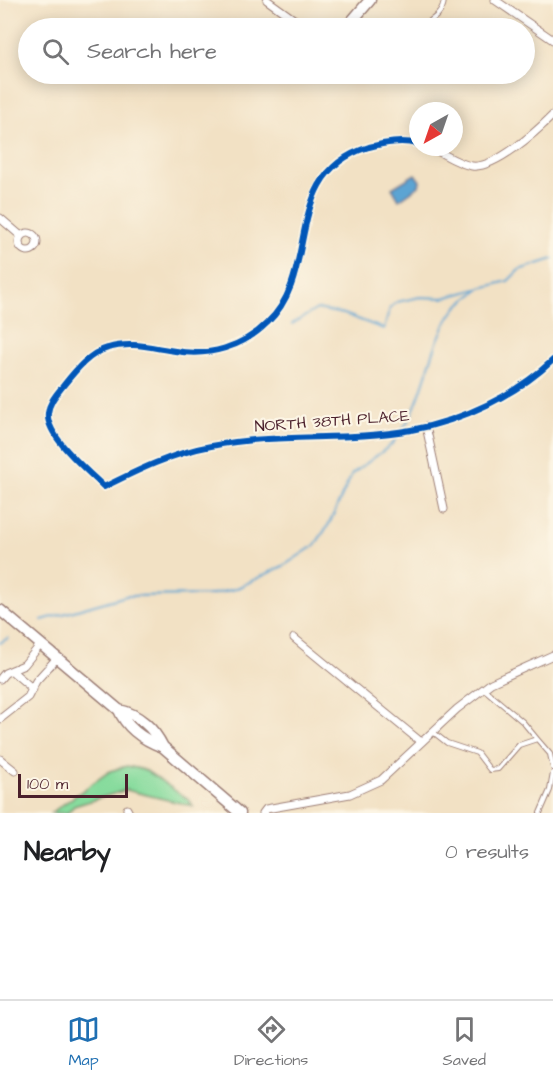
<!DOCTYPE html>
<style>
body{margin:0;font-family:"Architects Daughter",sans-serif;background:#f2f2f2;color:#202124}
.compass{position:absolute;left:409px;top:102px;width:54px;height:54px;border-radius:50%;background:#fff;box-shadow:0 3px 15px #0003;rotate:220deg}
.scale{position:absolute;left:18px;bottom:15px;width:110px;box-sizing:border-box;padding-left:6px;border:3px solid #4a1f2b;border-top:0;font-size:16px;line-height:21px;white-space:nowrap;color:#4a1f2b;-webkit-text-stroke:4px #fcf5e5;paint-order:stroke}
.list{margin:0;padding:0;list-style:none}
h2{display:flex;justify-content:space-between;align-items:center;height:78px;margin:0;padding:0 24px;font-size:26px}
h2 small{font-size:20px;font-weight:400;color:#757577}
.icon{flex:none;width:33px;height:33px;fill:none;stroke:currentColor;stroke-width:2;stroke-linecap:round;stroke-linejoin:round}
.map{position:relative;flex:none;width:553px;height:813px;overflow:hidden}
.search{position:absolute;background:#fff;box-shadow:0 3px 15px #0003;left:18px;right:18px;top:18px;height:66px;display:flex;align-items:center;gap:15px;box-sizing:border-box;padding:0 21px;border-radius:33px;color:#757577;font-size:22px}
.sheet{height:186px;background:#fff}
nav{display:flex;justify-content:space-around;align-items:center;box-sizing:border-box;height:84px;border-top:2px solid #e0e0e0;background:#fff;font-size:16px;color:#757577}
nav a{display:grid;justify-items:center;gap:3px}
nav .on{color:#1f6fb2}
.map>svg:first-child{display:block}
.green{fill:#87db9d;stroke:#687d64;stroke-width:1.5}
.water{fill:#5ca4d3;stroke:#53627f;stroke-width:1.5}
.lines{fill:none;stroke-linecap:round;stroke-linejoin:round}
.stream{stroke:#5ca4d3;stroke-width:2}
.lane-casing{stroke:#9e8078;stroke-width:6}
.street-casing{stroke:#9e8078;stroke-width:9}
.secondary-casing{stroke:#9e8078;stroke-width:13}
.lane{stroke:#fff;stroke-width:4}
.street{stroke:#fff;stroke-width:7}
.secondary{stroke:#fff;stroke-width:10}
.cycleway-casing{stroke:#fcf5e5;stroke-width:10}
.cycleway{stroke:#0057b8;stroke-width:6}
.labels{text-anchor:middle;dominant-baseline:central;stroke-width:4.5;stroke-linejoin:round;paint-order:stroke}
.street-label{font-size:16px;fill:#4a1f2b;stroke:#fcf5e5}
</style>
<div class="map">
<svg width="553" height="813" viewBox="0 0 553 813">
<rect width="100%" height="100%" fill="#fcf5e5"/>
<filter id="ink" filterUnits="userSpaceOnUse"><feTurbulence type="fractalNoise" baseFrequency=".0167" numOctaves="2"/><feDisplacementMap in="SourceGraphic" scale="12" xChannelSelector="R" yChannelSelector="G"/><feConvolveMatrix kernelMatrix="1 2 1 2 8 2 1 2 1" color-interpolation-filters="sRGB"/></filter>
<filter id="wash" filterUnits="userSpaceOnUse"><feTurbulence type="fractalNoise" baseFrequency=".008" numOctaves="4" result="noise"/><feDisplacementMap in="SourceGraphic" scale="24" xChannelSelector="R" yChannelSelector="G"/><feGaussianBlur stdDeviation="1.35" result="paint"/><feColorMatrix in="noise" values="0 0 0 0 0 0 0 0 0 0 0 0 0 0 0 0 0 1.4 0 .05"/><feComposite in="paint" operator="in"/></filter>
<g filter="url(#wash)">
<rect width="100%" height="100%" fill="#f2e1c4"/>
<path class="green" d="M 127,766 L 145,770 L 189,800 L 193,806 L 126,790 L 74,806 L 67,813 L 51,813 L 110,771 Z"/>
<path class="water" d="M 415,174 L 420,181 L 419,186 L 399,200 L 392,188 Z"/>
<g class="lines">
<path class="stream" d="M 292,324 L 317,309 L 344,314 L 384,329 L 390,308 L 397,302 L 420,297 L 443,298 L 508,281 L 519,270 L 553,259
M 403,429 C 428,392 428,343 456,308 C 463,300 474,294 482,287
M 42,620 L 126,596 L 209,595 L 235,589 L 285,565 L 315,545 L 329,524 L 352,474 L 391,445 L 400,433
M 0,643 L 8,638"/>
</g>
</g>
<g filter="url(#ink)">
<g class="lines">
<defs>
<path id="lane" d="M 420,28 C 431,20 443,15 444,0
M 484,689 L 523,722 L 537,739
M 433,732 L 447,743 L 477,753 L 490,770 L 498,769 L 519,745 L 537,739 L 550,754 L 553,768
M 540,813 L 550,790 L 553,773"/>
<path id="street" d="M 267,0 L 306,28
M 495,0 L 553,40
M 418,144 C 401,140 385,143 369,147 C 280,174 322,272 267,323 C 243,347 209,357 175,351 C 152,348 131,341 108,348 C 89,353 75,371 63,386 C 57,394 49,402 48,413 C 45,436 89,472 104,487 C 138,470 173,453 211,446 C 277,432 345,442 411,430 C 462,421 516,395 553,360
M 429,147 C 442,152 457,164 472,166 C 495,169 537,131 553,115
M 0,218 L 21,236
M19 242a9 9 0 1 1 18 0a9 9 0 1 1-18 0Z
M 426,426 L 444,509
M 294,638 L 421,742
M 13,672 L 33,689
M 0,679 L 5,673 L 24,665 L 41,644
M 0,719 L 28,697 L 36,681 L 57,658
M 0,759 L 15,771
M 127,809 L 129,813
M 263,813 L 266,809 L 350,794 L 381,780 L 457,709 L 491,683 L 553,655"/>
<path id="secondary" d="M 346,28 L 370,0
M 0,610 L 119,710 C 127,729 144,740 163,747 L 240,813
M 119,710 C 139,714 154,729 163,747"/>
</defs>
<use href="#lane" class="lane-casing"/>
<use href="#street" class="street-casing"/>
<use href="#secondary" class="secondary-casing"/>
<use href="#lane" class="lane"/>
<use href="#street" class="street"/>
<use href="#secondary" class="secondary"/>
<defs>
<path id="cycleway" d="M 418,144 C 401,140 385,143 369,147 C 280,174 322,272 267,323 C 243,347 209,357 175,351 C 152,348 131,341 108,348 C 89,353 75,371 63,386 C 57,394 49,402 48,413 C 45,436 89,472 104,487 C 138,470 173,453 211,446 C 277,432 345,442 411,430 C 462,421 516,395 553,360"/>
</defs>
<use href="#cycleway" class="cycleway-casing"/>
<use href="#cycleway" class="cycleway"/>
</g>
</g>
<g class="labels">
<g class="street-label">
<text transform="translate(332 421) rotate(-4)">NORTH 38TH PLACE</text>
</g>
</g>
</svg>
<svg class="compass" viewBox="-18 -18 36 36"><path d="M0-13l5 13h-10z" fill="#e53935"/><path d="M0 13l5-13h-10z" fill="#757577"/></svg>
<div class="scale">100 m</div>
<div class="search"><svg class="icon" aria-label="search" viewBox="0 0 24 24"><circle cx="10" cy="10" r="6"/><path d="M15 15l6 6"/></svg>Search here</div>
</div>
<section class="sheet">
<h2>Nearby<small>0 results</small></h2>
<ul class="list">
</ul>
</section>
<nav>
<a class="on"><svg class="icon" aria-label="map" viewBox="0 0 24 24"><path d="M3 6l6-2 6 2 6-2v14l-6 2-6-2-6 2zM9 4v14M15 6v14"/></svg>Map</a>
<a><svg class="icon" aria-label="directions" viewBox="0 0 24 24"><path d="M12 3l9 9-9 9-9-9zM9 14v-3h6M13 9l2 2-2 2"/></svg>Directions</a>
<a><svg class="icon" aria-label="saved" viewBox="0 0 24 24"><path d="M7 4h10v16l-5-4-5 4z"/></svg>Saved</a>
</nav>
